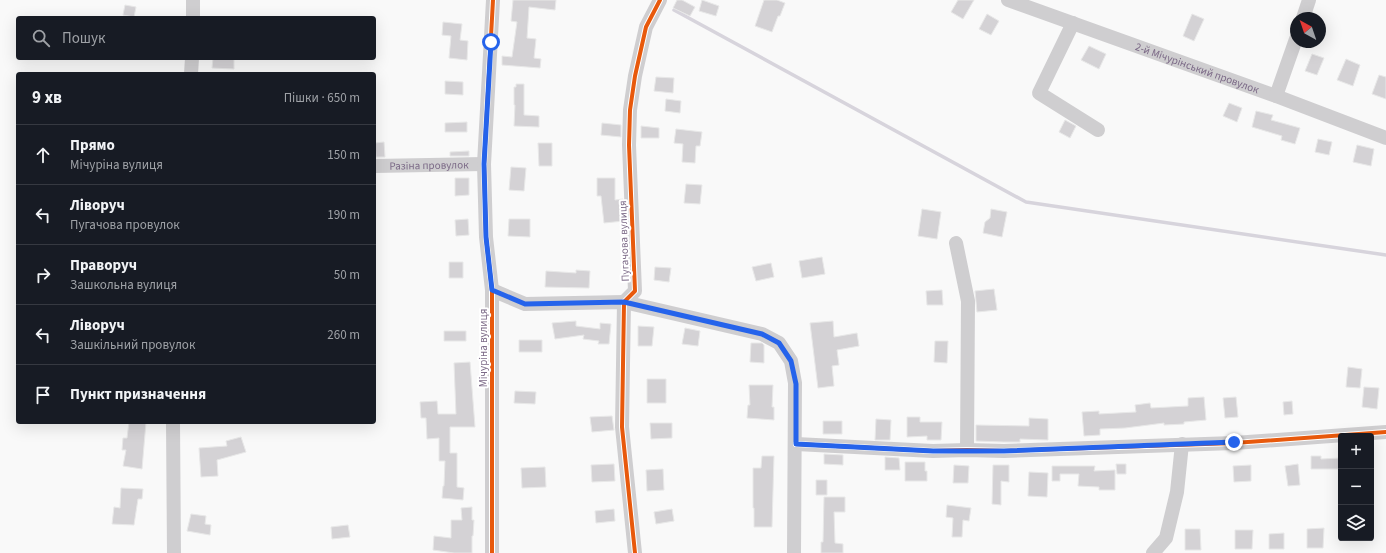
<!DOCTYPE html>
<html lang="uk">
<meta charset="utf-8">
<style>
body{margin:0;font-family:"Source Sans 3",sans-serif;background:#20242c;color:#f1f3f6}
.controls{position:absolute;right:12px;bottom:12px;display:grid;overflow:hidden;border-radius:4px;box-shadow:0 4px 16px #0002}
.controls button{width:36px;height:36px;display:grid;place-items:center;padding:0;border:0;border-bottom:1px solid #363941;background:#171b24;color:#f1f3f6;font:20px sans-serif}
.compass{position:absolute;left:1290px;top:12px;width:36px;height:36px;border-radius:50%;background:#171b24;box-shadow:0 4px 16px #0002;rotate:320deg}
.stop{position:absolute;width:12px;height:12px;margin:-9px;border:3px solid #2563eb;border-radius:50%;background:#fff}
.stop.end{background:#2563eb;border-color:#fff;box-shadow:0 1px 4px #0008}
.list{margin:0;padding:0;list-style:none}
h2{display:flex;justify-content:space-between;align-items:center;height:52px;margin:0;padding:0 16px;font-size:17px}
h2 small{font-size:13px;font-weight:400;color:#9ea1a6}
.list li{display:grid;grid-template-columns:26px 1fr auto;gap:12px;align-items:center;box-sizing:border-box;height:60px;padding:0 16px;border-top:1px solid #363941}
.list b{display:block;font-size:15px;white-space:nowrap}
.list p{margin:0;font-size:13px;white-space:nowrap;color:#9ea1a6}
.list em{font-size:13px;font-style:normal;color:#9ea1a6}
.icon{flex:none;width:22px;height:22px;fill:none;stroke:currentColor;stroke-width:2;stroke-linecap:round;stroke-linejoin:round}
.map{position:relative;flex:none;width:1386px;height:553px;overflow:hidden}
.search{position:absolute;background:#171b24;box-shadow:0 4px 16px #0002;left:16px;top:16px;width:360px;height:44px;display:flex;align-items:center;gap:10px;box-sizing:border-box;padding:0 14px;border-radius:4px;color:#9ea1a6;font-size:15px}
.panel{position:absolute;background:#171b24;box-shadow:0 4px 16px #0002;left:16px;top:72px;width:360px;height:352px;border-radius:4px}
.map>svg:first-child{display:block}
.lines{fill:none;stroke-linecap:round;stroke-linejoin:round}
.stream{stroke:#d7d4dc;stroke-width:3.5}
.building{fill:#d4d2d5;stroke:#e8e8e8}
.minor{stroke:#cfced0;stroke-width:14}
.cycleway-casing{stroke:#fff;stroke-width:6}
.cycleway{stroke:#e8590c;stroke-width:4}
.route{stroke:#2563eb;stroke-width:5}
.labels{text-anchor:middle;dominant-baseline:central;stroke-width:4;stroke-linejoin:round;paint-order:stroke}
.street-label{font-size:11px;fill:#7c6a87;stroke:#fff}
</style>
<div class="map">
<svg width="1386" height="553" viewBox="0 0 1386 553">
<rect width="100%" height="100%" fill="#f9f9f9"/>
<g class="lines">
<path class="stream" d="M 674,10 L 1026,202 L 1386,255"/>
</g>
<path class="building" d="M 513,0 L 556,0 L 555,10 L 529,7 L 527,38 L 536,39 L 534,58 L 541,59 L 540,68 L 502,65 L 502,56 L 512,57 L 517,22 L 511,21 Z
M 677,0 L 682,0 L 695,7 L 690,16 L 673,8 Z
M 702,0 L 719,6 L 716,16 L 699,11 Z
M 764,0 L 777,0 L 785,3 L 780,16 L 778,16 L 772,32 L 755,26 Z
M 958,0 L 974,0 L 963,19 L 951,12 Z
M 125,5 L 136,7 L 134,17 L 123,15 Z
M 987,14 L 999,21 L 991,35 L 979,29 Z
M 1192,14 L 1204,19 L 1194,41 L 1183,36 Z
M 443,22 L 462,24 L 460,40 L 468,41 L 467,60 L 449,58 L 451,36 L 442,35 Z
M 1089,46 L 1106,54 L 1099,69 L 1081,60 Z
M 1312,54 L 1324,58 L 1317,75 L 1305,71 Z
M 213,58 L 234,58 L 234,69 L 212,68 Z
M 1346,59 L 1360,65 L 1353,86 L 1337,80 Z
M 1379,75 L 1386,77 L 1386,99 L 1372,94 Z
M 656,77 L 674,78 L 673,93 L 654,91 Z
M 445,81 L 463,82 L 463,95 L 445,94 Z
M 516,84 L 524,84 L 524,115 L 539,116 L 539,127 L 514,126 L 515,105 L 514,105 L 514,87 L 516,87 Z
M 666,99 L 681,101 L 680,113 L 665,111 Z
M 1229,103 L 1242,108 L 1237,122 L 1223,116 Z
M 1256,111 L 1273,115 L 1271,120 L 1300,128 L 1295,144 L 1281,140 L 1282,136 L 1252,127 Z
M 1065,120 L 1076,126 L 1070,138 L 1059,132 Z
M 467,122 L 467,132 L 445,132 L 445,123 Z
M 602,123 L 621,125 L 621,137 L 601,135 Z
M 641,126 L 659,128 L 659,138 L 641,138 Z
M 676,129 L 702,132 L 700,146 L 696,146 L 695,163 L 682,162 L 683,144 L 674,143 Z
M 1318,139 L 1332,142 L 1329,155 L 1315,152 Z
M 384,142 L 385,157 L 376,157 L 375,143 Z
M 538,143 L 552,143 L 552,166 L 539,166 Z
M 1357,145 L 1374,149 L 1371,166 L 1353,162 Z
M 469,151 L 469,156 L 450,156 L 450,152 Z
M 511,167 L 526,168 L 524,191 L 509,190 Z
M 455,178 L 469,178 L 469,195 L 455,196 Z
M 597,178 L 615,178 L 615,200 L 623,199 L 624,221 L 604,223 L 601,196 L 597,196 Z
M 686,184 L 702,185 L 700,204 L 684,203 Z
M 922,209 L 941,212 L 937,239 L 918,236 Z
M 991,209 L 1007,212 L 1002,237 L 983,233 L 985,222 L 990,218 Z
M 468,219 L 469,235 L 456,236 L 455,220 Z
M 509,219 L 530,219 L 530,237 L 508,236 Z
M 822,257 L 825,274 L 802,278 L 799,261 Z
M 449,262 L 463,262 L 463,278 L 449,278 Z
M 771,263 L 774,277 L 756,281 L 752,267 Z
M 655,267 L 671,268 L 669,282 L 654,280 Z
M 576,270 L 590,271 L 589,288 L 545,287 L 546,271 L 576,273 Z
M 994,289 L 997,310 L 977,312 L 975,291 Z
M 942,290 L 943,305 L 927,305 L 926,291 Z
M 576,321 L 576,326 L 600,329 L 600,323 L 611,324 L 609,344 L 598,344 L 599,341 L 583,339 L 584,335 L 555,339 L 552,323 Z
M 833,321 L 834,337 L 857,333 L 859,346 L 837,350 L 839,365 L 832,366 L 834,386 L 818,388 L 810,323 Z
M 638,326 L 654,327 L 652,346 L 638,346 Z
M 685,328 L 700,331 L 698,346 L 682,344 Z
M 444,331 L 466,331 L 466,341 L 444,341 Z
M 519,340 L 542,340 L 542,352 L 519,352 Z
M 935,341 L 948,341 L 947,363 L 934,362 Z
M 751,343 L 762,343 L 764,345 L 764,363 L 750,362 Z
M 470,362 L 475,427 L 450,427 L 450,453 L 457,453 L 457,487 L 464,488 L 463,500 L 442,498 L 443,486 L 444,486 L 445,461 L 439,461 L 439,438 L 427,439 L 426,418 L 421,418 L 420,402 L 437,401 L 438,414 L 456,414 L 454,363 Z
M 1348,367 L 1362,369 L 1360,388 L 1346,387 Z
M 647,379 L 666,379 L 666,403 L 647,403 Z
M 749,385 L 773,385 L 772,407 L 774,407 L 774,420 L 747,418 L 748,405 L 750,405 Z
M 1364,387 L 1379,388 L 1377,409 L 1362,407 Z
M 515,391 L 536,392 L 535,404 L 514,403 Z
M 1204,397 L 1206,420 L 1184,422 L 1184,424 L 1164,425 L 1164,423 L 1125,428 L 1100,429 L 1100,435 L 1084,436 L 1082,412 L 1099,411 L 1099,414 L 1136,412 L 1135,405 L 1150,403 L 1151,408 L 1188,406 L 1188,398 Z
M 1236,397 L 1238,417 L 1225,418 L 1223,398 Z
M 1292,401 L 1293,414 L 1284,415 L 1283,402 Z
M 612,416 L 614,430 L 592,432 L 590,417 Z
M 907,417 L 920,417 L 920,422 L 942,422 L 941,440 L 927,440 L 927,436 L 907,437 Z
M 1029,418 L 1048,419 L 1048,440 L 1020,439 L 1020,442 L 1004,442 L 976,441 L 976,425 L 1029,426 Z
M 876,419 L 891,420 L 890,440 L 875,440 Z
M 823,421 L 842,421 L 842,434 L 823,434 Z
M 129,422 L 146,422 L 142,469 L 123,466 L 126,450 L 122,450 L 123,438 L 127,438 Z
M 650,423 L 672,423 L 672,438 L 651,439 Z
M 241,437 L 246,452 L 217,460 L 218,476 L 201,477 L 199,448 L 227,446 L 226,441 Z
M 824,454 L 843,455 L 843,465 L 824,464 Z
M 762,456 L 774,456 L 772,527 L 754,527 L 754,508 L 753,508 L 753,468 L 761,468 Z
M 1311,456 L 1321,456 L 1321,459 L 1341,458 L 1341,469 L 1311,469 Z
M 885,457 L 899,458 L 900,470 L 885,470 Z
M 905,462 L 925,462 L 925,471 L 927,471 L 927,481 L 905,481 Z
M 614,464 L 615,481 L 592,482 L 591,465 Z
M 1116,464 L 1126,464 L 1126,474 L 1117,474 Z
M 1298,464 L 1300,485 L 1288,486 L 1285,466 Z
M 954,465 L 969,466 L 968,483 L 953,483 Z
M 993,465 L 1009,465 L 1009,482 L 1001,481 L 1001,505 L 992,504 Z
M 1251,465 L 1251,481 L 1234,482 L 1233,466 Z
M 1052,466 L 1095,466 L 1094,471 L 1115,470 L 1115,490 L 1099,490 L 1099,487 L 1078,486 L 1079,474 L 1060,474 L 1060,481 L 1052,481 Z
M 545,467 L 546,487 L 522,488 L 521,468 Z
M 663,469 L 664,490 L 647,491 L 646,470 Z
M 1029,472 L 1048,473 L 1047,497 L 1028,496 Z
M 816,480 L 827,480 L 827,495 L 816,495 Z
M 121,488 L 143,489 L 142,499 L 138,499 L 134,525 L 112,524 L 114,507 L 120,508 Z
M 824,497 L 845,497 L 845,512 L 834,512 L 835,543 L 843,544 L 843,553 L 821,553 L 821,542 L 823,542 Z
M 947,505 L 971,508 L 969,521 L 963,520 L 962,537 L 952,537 L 953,518 L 946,517 Z
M 472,507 L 472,520 L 474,520 L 473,536 L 472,536 L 472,553 L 454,553 L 433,550 L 434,536 L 451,538 L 451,520 L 462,520 L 461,508 Z
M 614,509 L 615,521 L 596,523 L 595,511 Z
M 672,509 L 674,521 L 656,524 L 654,512 Z
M 191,514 L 206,516 L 205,524 L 211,525 L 210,535 L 187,531 Z
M 348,525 L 350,537 L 332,539 L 331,527 Z
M 1324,528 L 1323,548 L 1307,548 L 1307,529 Z
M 1185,529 L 1200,529 L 1201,550 L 1185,550 Z
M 1235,530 L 1253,530 L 1252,549 L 1235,549 Z
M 1284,533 L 1284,549 L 1269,549 L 1269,534 Z"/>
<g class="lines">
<g class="minor">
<path id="s1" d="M 1008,0 L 1276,96 L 1386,138"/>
<path d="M 193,18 L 193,0"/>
<path d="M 1303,18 L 1309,0"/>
<path d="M 1073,23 L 1039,93 L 1098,130"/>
<path d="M 191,74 L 192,58"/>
<path d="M 1276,96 L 1296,39"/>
<path id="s2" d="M 374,166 L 484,164"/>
<path d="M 956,243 L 968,301 L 967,450"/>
<path d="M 492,290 L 525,304 L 624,302 L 762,334 L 779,343 L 791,361 L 795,383 L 794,553"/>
<path d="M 173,422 L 174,553"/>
<path d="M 796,444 L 933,451 L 967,450 L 1004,451 L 1234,443 L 1386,432"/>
<path d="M 492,553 L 492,290 L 486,237 L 484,164 L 493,0"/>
<path d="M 635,553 L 622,427 L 624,302 L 635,291 L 629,145 L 630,110 L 635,76 L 646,27 L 660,0"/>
<path d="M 1153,553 L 1166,538 L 1177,492 L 1182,444"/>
</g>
<defs>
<path id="cycleway" d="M 796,444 L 933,451 L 967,450 L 1004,451 L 1234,443 L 1386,432
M 492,553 L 492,290 L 486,237 L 484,164 L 493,0
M 635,553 L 622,427 L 624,302 L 635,291 L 629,145 L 630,110 L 635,76 L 646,27 L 660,0"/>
</defs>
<use href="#cycleway" class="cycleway-casing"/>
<use href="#cycleway" class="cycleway"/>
</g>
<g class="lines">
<path class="route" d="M 491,42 L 484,164 L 486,237 L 492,290 L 525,304 L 624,302 L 762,334 L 779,343 L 791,361 L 796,384 L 796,444 L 933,451 L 1004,451 L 1234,442"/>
</g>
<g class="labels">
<g class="street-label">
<text stroke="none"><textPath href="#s1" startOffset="201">2-й Мічурінський провулок</textPath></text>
<text stroke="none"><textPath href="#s2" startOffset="55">Разіна провулок</textPath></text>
<text transform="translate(624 241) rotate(-92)">Пугачова вулиця</text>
<text transform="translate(483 348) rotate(-90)">Мічуріна вулиця</text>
</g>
</g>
</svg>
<div class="controls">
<button>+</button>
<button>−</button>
<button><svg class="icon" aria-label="layers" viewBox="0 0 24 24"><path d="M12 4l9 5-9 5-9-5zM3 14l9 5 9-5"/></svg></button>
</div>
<svg class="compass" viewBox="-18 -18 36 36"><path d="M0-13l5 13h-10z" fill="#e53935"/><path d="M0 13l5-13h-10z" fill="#9ea1a6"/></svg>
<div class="stop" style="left:491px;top:42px"></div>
<div class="stop end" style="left:1234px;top:442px"></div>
<div class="search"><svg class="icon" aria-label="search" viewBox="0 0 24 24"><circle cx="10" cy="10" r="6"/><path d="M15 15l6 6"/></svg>Пошук</div>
<section class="panel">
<h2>9 хв<small>Пішки · 650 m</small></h2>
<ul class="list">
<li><svg class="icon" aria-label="ahead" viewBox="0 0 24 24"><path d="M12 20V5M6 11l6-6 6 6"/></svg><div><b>Прямо</b><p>Мічуріна вулиця</p></div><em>150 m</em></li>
<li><svg class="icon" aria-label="left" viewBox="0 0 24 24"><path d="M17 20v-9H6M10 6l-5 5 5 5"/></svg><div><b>Ліворуч</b><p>Пугачова провулок</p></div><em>190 m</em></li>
<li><svg class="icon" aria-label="right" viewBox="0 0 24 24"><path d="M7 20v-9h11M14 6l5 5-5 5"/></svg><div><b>Праворуч</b><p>Зашкольна вулиця</p></div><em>50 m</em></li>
<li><svg class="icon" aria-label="left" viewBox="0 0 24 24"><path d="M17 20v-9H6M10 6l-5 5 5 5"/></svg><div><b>Ліворуч</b><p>Зашкільний провулок</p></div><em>260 m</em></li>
<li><svg class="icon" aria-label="arrive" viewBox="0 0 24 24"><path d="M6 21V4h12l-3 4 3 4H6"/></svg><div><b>Пункт призначення</b></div></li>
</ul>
</section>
</div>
